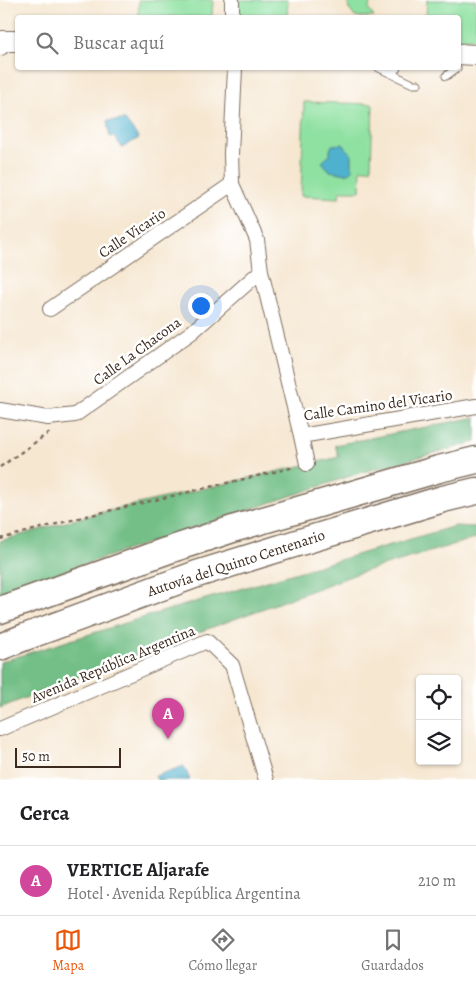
<!DOCTYPE html>
<html lang="es">
<meta charset="utf-8">
<style>
body{margin:0;font-family:Alegreya,serif;background:#f2f2f2;color:#202124}
.controls{position:absolute;right:15px;bottom:15px;display:grid;overflow:hidden;border-radius:5px;box-shadow:0 1px 4px #0004}
.controls button{width:45px;height:45px;display:grid;place-items:center;padding:0;border:0;border-bottom:1px solid #e0e0e0;background:#fff;color:#202124;font:25px sans-serif}
.scale{position:absolute;left:15px;bottom:12px;width:106px;box-sizing:border-box;padding-left:5px;border:2px solid #3b2a1e;border-top:0;font-size:14px;line-height:18px;white-space:nowrap;color:#3b2a1e;-webkit-text-stroke:4px #fff;paint-order:stroke}
.you{position:absolute;left:200px;top:305px;width:18px;height:18px;margin:-12px;border:4px solid #fff;border-radius:50%;background:#1a73e8;box-shadow:0 0 0 8px #1a73e833}
.badge{display:grid;place-items:center;width:32px;height:32px;border-radius:50%;background:#ea580c;color:#fff;font-size:16px;font-weight:700}
.pin{position:absolute;translate:-50% -41px;filter:drop-shadow(0 1px 2px #0008)}
.pin::after{content:'';position:absolute;top:26px;width:18px;height:15px;background:inherit;clip-path:polygon(0 0,100% 0,50% 100%)}
.list{margin:0;padding:0;list-style:none}
h2{display:flex;justify-content:space-between;align-items:center;height:65px;margin:0;padding:0 20px;font-size:21px}
h2 small{font-size:16px;font-weight:400;color:#757577}
.list li{display:grid;grid-template-columns:32px 1fr auto;gap:15px;align-items:center;box-sizing:border-box;height:70px;padding:0 20px;border-top:1px solid #e0e0e0}
.list b{display:block;font-size:19px;white-space:nowrap}
.list p{margin:0;font-size:16px;white-space:nowrap;color:#757577}
.list em{font-size:16px;font-style:normal;color:#757577}
.icon{flex:none;width:28px;height:28px;fill:none;stroke:currentColor;stroke-width:2;stroke-linecap:round;stroke-linejoin:round}
.map{position:relative;flex:none;width:476px;height:780px;overflow:hidden}
.search{position:absolute;background:#fff;box-shadow:0 1px 4px #0004;left:15px;right:15px;top:15px;height:55px;display:flex;align-items:center;gap:12px;box-sizing:border-box;padding:0 18px;border-radius:5px;color:#757577;font-size:19px}
.sheet{height:135px;background:#fff}
nav{display:flex;justify-content:space-around;align-items:center;box-sizing:border-box;height:70px;border-top:1px solid #e0e0e0;background:#fff;font-size:14px;color:#757577}
nav a{display:grid;justify-items:center;gap:2px}
nav .on{color:#ea580c}
.map>svg:first-child{display:block}
.green{fill:#8fe1a1;stroke:#658660}
.forest{fill:#73bf87;stroke:#577452}
.water{fill:#4fb1ce;stroke:#456e76}
.lines{fill:none;stroke-linecap:round;stroke-linejoin:round}
.lane-casing{stroke:#7c6c5d;stroke-width:9}
.street-casing{stroke:#7c6c5d;stroke-width:16}
.secondary-casing{stroke:#7c6c5d;stroke-width:22}
.highway-casing{stroke:#7c6c5d;stroke-width:29}
.path{stroke:#7c6c5d;stroke-width:2.5;stroke-dasharray:4 4;stroke-linecap:butt}
.lane{stroke:#fff;stroke-width:7}
.street{stroke:#fff;stroke-width:14}
.secondary{stroke:#fff;stroke-width:20}
.highway{stroke:#fff;stroke-width:26}
.labels{text-anchor:middle;dominant-baseline:central;stroke-width:5;stroke-linejoin:round;paint-order:stroke}
.street-label{font-size:15px;fill:#3b2a1e;stroke:#fff}
</style>
<div class="map">
<svg width="476" height="780" viewBox="0 0 476 780">
<rect width="100%" height="100%" fill="#fff"/>
<filter id="ink" filterUnits="userSpaceOnUse"><feTurbulence type="fractalNoise" baseFrequency=".02" numOctaves="2"/><feDisplacementMap in="SourceGraphic" scale="10" xChannelSelector="R" yChannelSelector="G"/><feConvolveMatrix kernelMatrix="1 2 1 2 8 2 1 2 1" color-interpolation-filters="sRGB"/></filter>
<filter id="wash" filterUnits="userSpaceOnUse"><feTurbulence type="fractalNoise" baseFrequency=".0096" numOctaves="4" result="noise"/><feDisplacementMap in="SourceGraphic" scale="20" xChannelSelector="R" yChannelSelector="G"/><feGaussianBlur stdDeviation="1.12" result="paint"/><feColorMatrix in="noise" values="0 0 0 0 0 0 0 0 0 0 0 0 0 0 0 0 0 1.4 0 .05"/><feComposite in="paint" operator="in"/></filter>
<g filter="url(#wash)">
<rect width="100%" height="100%" fill="#f6e7d1"/>
<path class="green" d="M 139,0 L 213,0 L 212,17 L 138,17 Z
M 233,0 L 288,0 L 287,17 L 237,17 Z
M 347,0 L 370,0 L 369,10 L 374,17 L 355,17 L 349,9 Z
M 427,0 L 476,0 L 476,39 L 459,38 L 458,18 L 426,17 Z
M 304,102 L 373,104 L 371,169 L 361,169 L 360,191 L 340,191 L 339,198 L 301,196 Z"/>
<path class="forest" d="M 476,417 L 476,442 L 363,472 L 76,567 L 0,595 L 0,541 L 87,516 L 339,457 L 335,445 Z
M 455,526 L 476,527 L 476,538 L 359,573 L 83,675 L 0,708 L 0,662 L 161,612 Z"/>
<path class="water" d="M 125,120 L 139,138 L 122,148 L 114,136 L 110,137 L 107,121 Z
M 343,144 L 352,155 L 352,171 L 346,174 L 330,171 L 322,162 L 330,155 L 330,150 L 332,145 Z
M 184,766 L 190,780 L 157,780 L 155,776 Z"/>
</g>
<g filter="url(#ink)">
<g class="lines">
<defs>
<path id="lane" d="M 379,68 L 413,84 L 418,84
M 392,74 L 397,68
M 446,76 L 457,68"/>
<path id="street" d="M 232,18 L 232,0
M 235,68 L 231,154 L 232,184 L 257,240 L 261,271 L 301,436 L 476,406
M 50,309 L 232,184
M 0,410 L 48,418 L 75,415 L 192,332 L 261,271
M 301,436 L 307,464
M 0,729 L 207,641 L 232,665 L 266,780"/>
<path id="secondary" d="M 0,45 L 3,41 L 18,41
M 458,54 L 476,55"/>
<path id="highway" d="M 0,610 L 166,551 L 236,528 L 439,469 L 476,460
M 0,647 L 25,637 L 197,574 L 297,543 L 443,499 L 476,491"/>
</defs>
<use href="#lane" class="lane-casing"/>
<use href="#street" class="street-casing"/>
<use href="#secondary" class="secondary-casing"/>
<use href="#highway" class="highway-casing"/>
<path class="path" d="M 0,467 L 50,432
M 0,539 L 87,516 L 295,467"/>
<use href="#lane" class="lane"/>
<use href="#street" class="street"/>
<use href="#secondary" class="secondary"/>
<use href="#highway" class="highway"/>
</g>
</g>
<g class="labels">
<g class="street-label">
<text transform="translate(132 233) rotate(-34)">Calle Vicario</text>
<text transform="translate(137 351) rotate(-36)">Calle La Chacona</text>
<text transform="translate(378 405) rotate(-8)">Calle Camino del Vicario</text>
<text transform="translate(236 563) rotate(-18)">Autovía del Quinto Centenario</text>
<text transform="translate(113 664) rotate(-23)">Avenida República Argentina</text>
</g>
</g>
</svg>
<div class="controls">
<button><svg class="icon" aria-label="locate" viewBox="0 0 24 24"><circle cx="12" cy="12" r="6"/><path d="M12 2v4M12 18v4M2 12h4M18 12h4"/></svg></button>
<button><svg class="icon" aria-label="layers" viewBox="0 0 24 24"><path d="M12 4l9 5-9 5-9-5zM3 14l9 5 9-5"/></svg></button>
</div>
<div class="scale">50 m</div>
<div class="you"></div>
<div class="pin badge" style="left:168px;top:739px;background:#d1479c">A</div>
<div class="search"><svg class="icon" aria-label="search" viewBox="0 0 24 24"><circle cx="10" cy="10" r="6"/><path d="M15 15l6 6"/></svg>Buscar aquí</div>
</div>
<section class="sheet">
<h2>Cerca<small></small></h2>
<ul class="list">
<li><span class="badge" style="background:#d1479c">A</span><div><b>VERTICE Aljarafe</b><p>Hotel · Avenida República Argentina</p></div><em>210 m</em></li>
</ul>
</section>
<nav>
<a class="on"><svg class="icon" aria-label="map" viewBox="0 0 24 24"><path d="M3 6l6-2 6 2 6-2v14l-6 2-6-2-6 2zM9 4v14M15 6v14"/></svg>Mapa</a>
<a><svg class="icon" aria-label="directions" viewBox="0 0 24 24"><path d="M12 3l9 9-9 9-9-9zM9 14v-3h6M13 9l2 2-2 2"/></svg>Cómo llegar</a>
<a><svg class="icon" aria-label="saved" viewBox="0 0 24 24"><path d="M7 4h10v16l-5-4-5 4z"/></svg>Guardados</a>
</nav>
